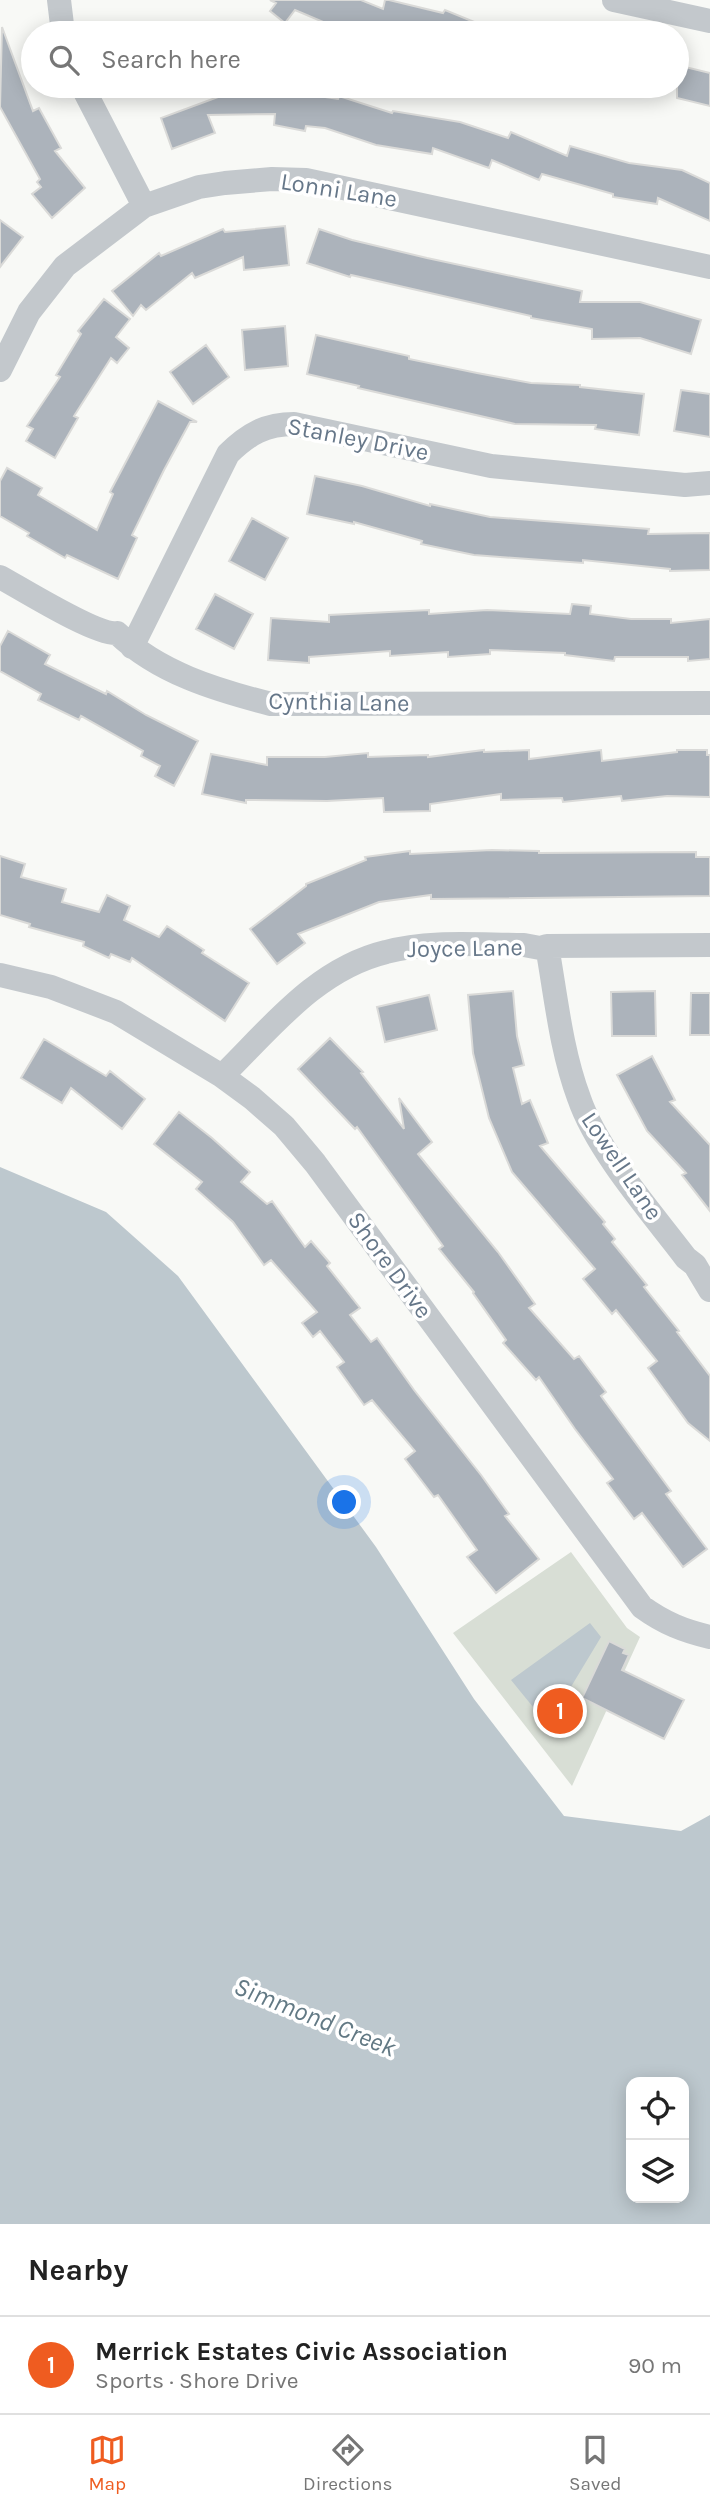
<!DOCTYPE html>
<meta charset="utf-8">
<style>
body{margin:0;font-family:Karla,sans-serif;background:#f2f2f2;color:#222}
.controls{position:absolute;right:21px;bottom:21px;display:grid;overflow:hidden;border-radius:14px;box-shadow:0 4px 18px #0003}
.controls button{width:63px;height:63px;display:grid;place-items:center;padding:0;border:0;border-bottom:2px solid #e0e0e0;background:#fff;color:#222;font:35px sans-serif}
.you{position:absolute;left:345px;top:1503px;width:24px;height:24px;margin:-18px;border:5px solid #fff;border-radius:50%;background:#1a73e8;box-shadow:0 0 0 10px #1a73e833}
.badge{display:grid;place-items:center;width:46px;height:46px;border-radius:50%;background:#ef5c20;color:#fff;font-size:23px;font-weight:700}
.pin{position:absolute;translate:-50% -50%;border:4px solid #fff;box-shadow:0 2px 7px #0006}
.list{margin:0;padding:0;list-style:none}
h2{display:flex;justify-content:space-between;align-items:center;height:91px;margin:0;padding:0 28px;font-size:30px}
h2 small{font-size:23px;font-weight:400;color:#767676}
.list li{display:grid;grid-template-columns:46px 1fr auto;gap:21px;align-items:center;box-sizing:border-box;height:98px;padding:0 28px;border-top:2px solid #e0e0e0}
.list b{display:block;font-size:26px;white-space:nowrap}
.list p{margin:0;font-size:23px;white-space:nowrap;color:#767676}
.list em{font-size:23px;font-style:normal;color:#767676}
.icon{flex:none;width:38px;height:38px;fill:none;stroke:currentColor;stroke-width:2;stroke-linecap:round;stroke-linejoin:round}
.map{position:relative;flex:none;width:710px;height:2224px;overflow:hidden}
.search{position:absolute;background:#fff;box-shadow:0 4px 18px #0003;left:21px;right:21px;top:21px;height:77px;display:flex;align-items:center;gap:18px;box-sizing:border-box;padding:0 24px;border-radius:38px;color:#767676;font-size:26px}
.sheet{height:189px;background:#fff}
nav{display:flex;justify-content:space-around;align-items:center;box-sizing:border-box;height:98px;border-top:2px solid #e0e0e0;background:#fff;font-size:19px;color:#767676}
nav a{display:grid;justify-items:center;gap:4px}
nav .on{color:#ef5c20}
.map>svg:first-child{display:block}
.green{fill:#d8ded5}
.water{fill:#bdc8ce;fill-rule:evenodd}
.building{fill:#acb3bb;stroke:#dadad8;stroke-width:2}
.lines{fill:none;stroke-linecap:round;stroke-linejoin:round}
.minor{stroke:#c3c8cc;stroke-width:24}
.labels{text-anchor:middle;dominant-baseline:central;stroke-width:7;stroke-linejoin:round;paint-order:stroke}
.street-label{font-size:24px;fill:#667789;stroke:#fff}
.water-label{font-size:26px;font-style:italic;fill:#627984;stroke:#fff}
</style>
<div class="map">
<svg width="710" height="2224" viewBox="0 0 710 2224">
<rect width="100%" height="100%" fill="#f8f9f6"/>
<path class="green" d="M 571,1552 L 627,1628 L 640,1637 L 572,1786 L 453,1633 Z"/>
<path class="water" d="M 0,1167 L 106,1212 L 178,1276 L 376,1547 L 474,1699 L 564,1816 L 681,1831 L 710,1815 L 710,2224 L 0,2224 ZM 631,2082 L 684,2082 L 684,2198 L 631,2198 Z
M 590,1623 L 601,1637 L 554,1715 L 542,1718 L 511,1680 Z"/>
<path class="building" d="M 270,0 L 361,0 L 383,9 L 385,0 L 389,0 L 443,13 L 445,10 L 501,33 L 349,33 L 295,10 L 285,23 L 270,11 L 276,3 Z
M 2,27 L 33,111 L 39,108 L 61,148 L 55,151 L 85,188 L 52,218 L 32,194 L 41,187 L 37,182 L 40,179 L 0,107 Z
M 677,65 L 710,73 L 710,106 L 677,98 Z
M 218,86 L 263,86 L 263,88 L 338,99 L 339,96 L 392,113 L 393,111 L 460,122 L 508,138 L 511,132 L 567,156 L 570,146 L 629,163 L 682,170 L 710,183 L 710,221 L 658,198 L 657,204 L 613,197 L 613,194 L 542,174 L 539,180 L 492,160 L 489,168 L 433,148 L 432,154 L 376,145 L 325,128 L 306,126 L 305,131 L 274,125 L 275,114 L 208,115 L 215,133 L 172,149 L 161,118 L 218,97 Z
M 0,220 L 23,237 L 0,267 Z
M 285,226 L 289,265 L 244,270 L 243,257 L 195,278 L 192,273 L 146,310 L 141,305 L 133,316 L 112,291 L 159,253 L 161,256 L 223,229 L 225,232 Z
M 319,229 L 352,240 L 427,258 L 582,291 L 580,302 L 640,302 L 701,320 L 691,354 L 640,338 L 592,339 L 592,329 L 531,318 L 531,316 L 351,275 L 350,277 L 307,263 Z
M 104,299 L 130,319 L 116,337 L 129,348 L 117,363 L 111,358 L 74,416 L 78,418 L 55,458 L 26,441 L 33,429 L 27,426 L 60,377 L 56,375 L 81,334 L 78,331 Z
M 285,326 L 288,366 L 245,370 L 242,330 Z
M 316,335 L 409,356 L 409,359 L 477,373 L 531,383 L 580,385 L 580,387 L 644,394 L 639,435 L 595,429 L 596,425 L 515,424 L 358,388 L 359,386 L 307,374 Z
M 206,345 L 229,377 L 193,404 L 170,372 Z
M 681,390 L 710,394 L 710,437 L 674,431 Z
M 158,401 L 197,422 L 190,422 L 164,470 L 132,535 L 137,538 L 118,579 L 67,555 L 65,558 L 27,536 L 29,533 L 0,516 L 0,481 L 7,468 L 42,488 L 38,495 L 97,530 L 113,494 L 110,492 Z
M 315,476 L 362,486 L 430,506 L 430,504 L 490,517 L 649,529 L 648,534 L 710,533 L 710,570 L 670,571 L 670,569 L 583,560 L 583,563 L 474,555 L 421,544 L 422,541 L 354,522 L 354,524 L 307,514 Z
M 252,518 L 288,538 L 265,580 L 229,561 Z
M 215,594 L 253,614 L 234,649 L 196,629 Z
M 572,604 L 591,606 L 590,614 L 631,619 L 671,619 L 671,623 L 710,619 L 710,659 L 688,661 L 688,657 L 615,657 L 614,661 L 565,655 L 565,653 L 490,650 L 490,654 L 448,657 L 448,652 L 390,656 L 390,651 L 309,657 L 309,663 L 268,660 L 271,618 L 329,622 L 329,615 L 429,610 L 429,614 L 487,610 L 570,614 Z
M 8,631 L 50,655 L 45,664 L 106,694 L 107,691 L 146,715 L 198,741 L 174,786 L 155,776 L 160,766 L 141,756 L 143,751 L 81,716 L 79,720 L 38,700 L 41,694 L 0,671 L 0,646 Z
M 484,750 L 484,752 L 529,750 L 529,759 L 601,750 L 602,761 L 677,752 L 677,750 L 707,750 L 707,755 L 710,755 L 710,797 L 667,796 L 622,801 L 621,796 L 563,802 L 562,798 L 501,800 L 501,794 L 430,804 L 430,811 L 384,812 L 383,798 L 327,801 L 246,800 L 246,803 L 202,794 L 211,754 L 267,765 L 267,757 L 325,757 L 368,753 L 368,757 L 428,755 L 428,757 Z
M 492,850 L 539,851 L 539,853 L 696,852 L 696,857 L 710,857 L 710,896 L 431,899 L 431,895 L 379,902 L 298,934 L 305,943 L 277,964 L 250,929 L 306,886 L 306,884 L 366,860 L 365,857 L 410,851 L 410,854 Z
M 0,856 L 25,864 L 21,877 L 66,889 L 62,902 L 99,912 L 107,895 L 130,906 L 124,920 L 159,937 L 167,926 L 204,950 L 202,953 L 249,983 L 225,1021 L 132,958 L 130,962 L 111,954 L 109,958 L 83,946 L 84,942 L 29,927 L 30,924 L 0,915 Z
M 513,991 L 517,1036 L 524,1065 L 513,1068 L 522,1104 L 530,1100 L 548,1143 L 540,1146 L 605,1222 L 603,1224 L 615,1239 L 612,1242 L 647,1285 L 644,1287 L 679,1331 L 677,1332 L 710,1376 L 710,1441 L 688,1423 L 648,1368 L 657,1361 L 616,1310 L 612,1314 L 583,1279 L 595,1269 L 512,1172 L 489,1118 L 473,1053 L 468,995 Z
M 655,991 L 656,1036 L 612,1036 L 611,992 Z
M 691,993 L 710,993 L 710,1035 L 690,1035 Z
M 429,995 L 437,1030 L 385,1042 L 377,1007 Z
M 330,1038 L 363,1072 L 361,1073 L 404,1129 L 399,1098 L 432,1142 L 418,1154 L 498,1252 L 535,1304 L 529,1308 L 574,1359 L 579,1356 L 606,1392 L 601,1396 L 671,1491 L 666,1494 L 707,1549 L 683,1567 L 642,1513 L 634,1519 L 607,1483 L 613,1479 L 575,1429 L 539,1377 L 536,1380 L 503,1343 L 506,1340 L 473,1293 L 474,1292 L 439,1249 L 443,1246 L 357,1127 L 355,1129 L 298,1069 Z
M 44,1039 L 106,1076 L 110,1071 L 145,1099 L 122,1129 L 71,1088 L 62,1103 L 21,1078 Z
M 652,1056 L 675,1100 L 670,1102 L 710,1145 L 710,1211 L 682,1175 L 686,1173 L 647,1131 L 617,1075 Z
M 179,1112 L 212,1138 L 250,1172 L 241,1182 L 267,1204 L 272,1201 L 305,1247 L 311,1241 L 330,1263 L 327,1266 L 360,1308 L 350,1315 L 371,1342 L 377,1338 L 414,1390 L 481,1475 L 509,1514 L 505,1516 L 539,1559 L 496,1593 L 467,1557 L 477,1550 L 438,1495 L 434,1497 L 405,1459 L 415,1451 L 372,1400 L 364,1405 L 337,1367 L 344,1362 L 320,1331 L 313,1337 L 302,1323 L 317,1312 L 271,1260 L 264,1265 L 233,1222 L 196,1189 L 202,1182 L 154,1144 Z
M 609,1641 L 625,1649 L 623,1653 L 629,1655 L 622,1670 L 684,1700 L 664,1739 L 582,1698 Z"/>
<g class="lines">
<path class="minor" d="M 59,0 L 63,33
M 614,0 L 710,21
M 82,86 L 144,206
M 0,370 L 29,312 L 65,266 L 144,206 L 199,187 L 225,183 L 272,179 L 306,180 L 710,267
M 0,577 C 22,589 97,636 117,633 C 159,673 216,690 271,704 L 710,703
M 132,647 L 228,454 C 248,434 266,424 294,424 L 491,466 L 685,485 L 710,483
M 547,946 C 556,997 561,1050 579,1098 C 597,1151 652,1213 686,1258 L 695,1265 L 710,1290
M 0,975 L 51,987 L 116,1012 L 222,1076 L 252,1098 L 284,1126 L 315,1163 L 642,1607 C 664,1623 684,1631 710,1637
M 222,1076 C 271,1028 316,969 386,952 C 430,940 479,945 524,945 L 540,948 L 547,946 L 710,945"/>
</g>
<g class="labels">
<g class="street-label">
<text transform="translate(339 190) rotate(9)">Lonni Lane</text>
<text transform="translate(358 439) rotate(11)">Stanley Drive</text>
<text transform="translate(339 702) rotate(1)">Cynthia Lane</text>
<text transform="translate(465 948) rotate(-1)">Joyce Lane</text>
<text transform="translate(622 1166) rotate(56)">Lowell Lane</text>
<text transform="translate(390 1265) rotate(54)">Shore Drive</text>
</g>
<g class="water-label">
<text transform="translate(315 2017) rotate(22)">Simmond Creek</text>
</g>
</g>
</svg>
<div class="controls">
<button><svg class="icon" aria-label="locate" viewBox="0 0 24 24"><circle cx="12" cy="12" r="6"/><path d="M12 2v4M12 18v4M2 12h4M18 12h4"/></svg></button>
<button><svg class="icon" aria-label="layers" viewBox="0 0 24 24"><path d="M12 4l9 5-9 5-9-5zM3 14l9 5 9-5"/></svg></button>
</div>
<div class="you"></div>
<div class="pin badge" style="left:560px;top:1711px">1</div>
<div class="search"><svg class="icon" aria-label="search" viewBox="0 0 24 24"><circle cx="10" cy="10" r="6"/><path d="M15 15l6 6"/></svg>Search here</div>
</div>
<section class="sheet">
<h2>Nearby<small></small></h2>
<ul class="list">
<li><span class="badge">1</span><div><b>Merrick Estates Civic Association</b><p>Sports · Shore Drive</p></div><em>90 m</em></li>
</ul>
</section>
<nav>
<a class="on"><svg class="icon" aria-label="map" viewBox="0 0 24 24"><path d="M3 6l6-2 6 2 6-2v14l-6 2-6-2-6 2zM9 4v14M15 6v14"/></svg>Map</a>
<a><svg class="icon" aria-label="directions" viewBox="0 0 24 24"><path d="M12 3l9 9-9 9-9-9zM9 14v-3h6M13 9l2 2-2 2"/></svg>Directions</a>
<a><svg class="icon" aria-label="saved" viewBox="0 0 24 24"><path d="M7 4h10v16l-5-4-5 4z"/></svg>Saved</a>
</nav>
